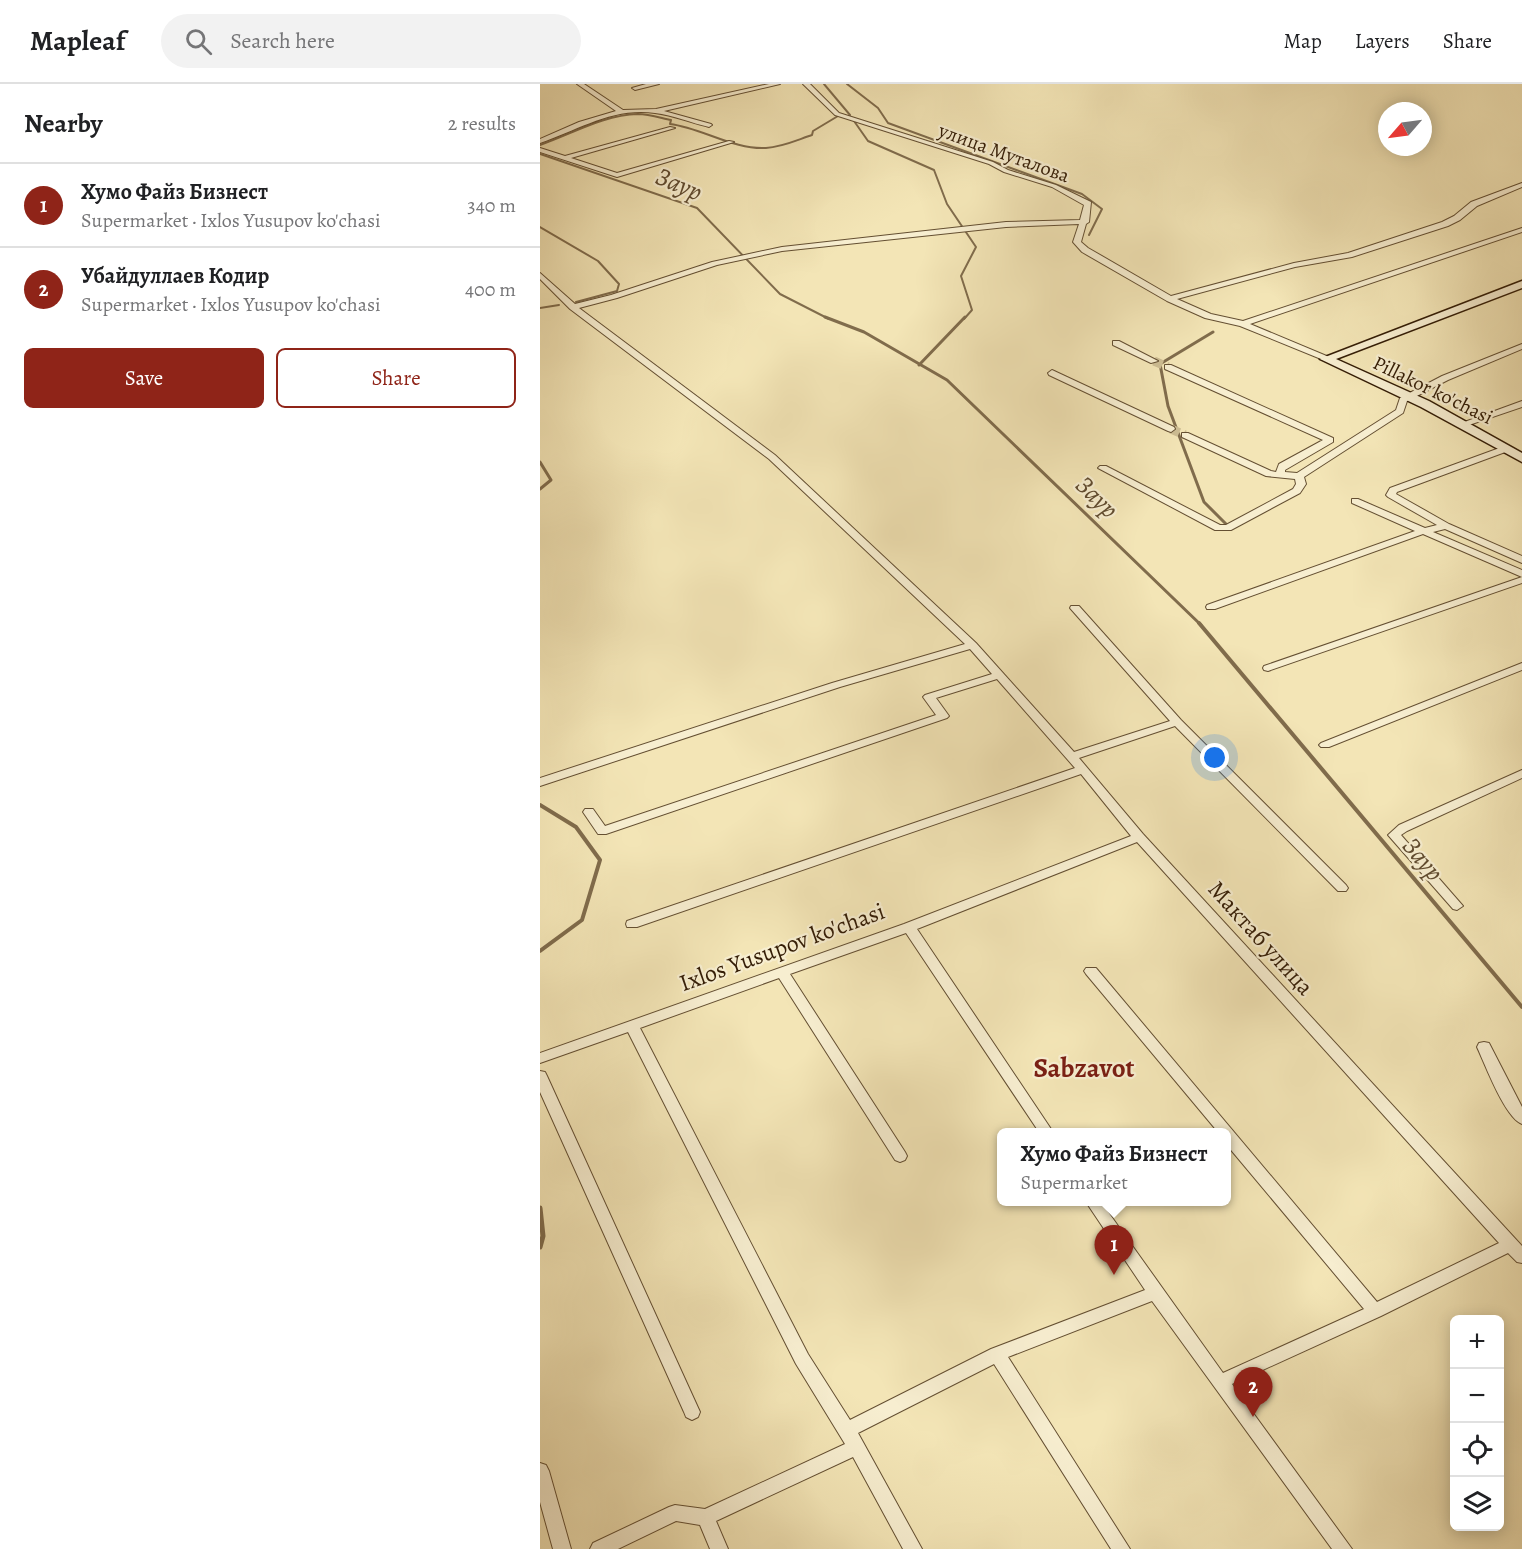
<!DOCTYPE html>
<meta charset="utf-8">
<style>
body{margin:0;font-family:Alegreya,serif;background:#f2f2f2;color:#202124}
.controls{position:absolute;right:18px;bottom:18px;display:grid;overflow:hidden;border-radius:9px;box-shadow:0 3px 15px #0003}
.controls button{width:54px;height:54px;display:grid;place-items:center;padding:0;border:0;border-bottom:2px solid #e0e0e0;background:#fff;color:#202124;font:30px sans-serif}
.compass{position:absolute;left:838px;top:18px;width:54px;height:54px;border-radius:50%;background:#fff;box-shadow:0 3px 15px #0003;rotate:242deg}
.you{position:absolute;left:675px;top:674px;width:21px;height:21px;margin:-15px;border:4px solid #fff;border-radius:50%;background:#1a73e8;box-shadow:0 0 0 9px #1a73e833}
.badge{display:grid;place-items:center;width:39px;height:39px;border-radius:50%;background:#8f2418;color:#fff;font-size:20px;font-weight:700}
.pin{position:absolute;translate:-50% -50px;filter:drop-shadow(0 2px 3px #0008)}
.pin::after{content:'';position:absolute;top:32px;width:21px;height:18px;background:inherit;clip-path:polygon(0 0,100% 0,50% 100%)}
.popup{position:absolute;left:457px;top:1044px;width:234px;height:78px;box-sizing:border-box;display:grid;place-content:center;border-radius:9px;background:#fff;filter:drop-shadow(0 2px 4px #0005);font-size:20px;white-space:nowrap;color:#757577}
.popup b{font-size:22px;color:#202124}
.popup::after{content:'';position:absolute;left:50%;top:100%;margin-left:-12px;border:12px solid transparent;border-top-color:#fff}
.list{margin:0;padding:0;list-style:none}
h2{display:flex;justify-content:space-between;align-items:center;height:78px;margin:0;padding:0 24px;font-size:26px}
h2 small{font-size:20px;font-weight:400;color:#757577}
.list li{display:grid;grid-template-columns:39px 1fr auto;gap:18px;align-items:center;box-sizing:border-box;height:84px;padding:0 24px;border-top:2px solid #e0e0e0}
.list b{display:block;font-size:22px;white-space:nowrap}
.list p{margin:0;font-size:20px;white-space:nowrap;color:#757577}
.list em{font-size:20px;font-style:normal;color:#757577}
.actions{display:flex;gap:12px;padding:18px 24px}
.actions a{flex:1;padding:14px 0;border:2px solid #8f2418;border-radius:9px;text-align:center;font-size:21px;color:#8f2418}
.actions .main{background:#8f2418;color:#fff}
.icon{flex:none;width:33px;height:33px;fill:none;stroke:currentColor;stroke-width:2;stroke-linecap:round;stroke-linejoin:round}
.map{position:relative;flex:none;width:982px;height:1465px;overflow:hidden}
header{display:flex;align-items:center;gap:36px;box-sizing:border-box;height:84px;padding:0 30px;background:#fff;border-bottom:2px solid #e0e0e0}
header strong{font-size:28px}
nav{display:flex;gap:33px;margin-inline-start:auto;font-size:21px}
.search{width:420px;height:54px;background:#f2f2f2;display:flex;align-items:center;gap:15px;box-sizing:border-box;padding:0 21px;border-radius:33px;color:#757577;font-size:22px}
main{display:flex}
aside{flex:1;background:#fff}
.map>svg:first-child{display:block}
.lines{fill:none;stroke-linecap:round;stroke-linejoin:round}
.stream-far3{stroke:#806c4c;stroke-width:2}
.stream-far2{stroke:#806c4c;stroke-width:3}
.stream-far1{stroke:#806c4c;stroke-width:4}
.stream{stroke:#806c4c;stroke-width:5}
.street-tunnel{stroke:#cdbd93;stroke-width:9;stroke-dasharray:9 4.5;stroke-linecap:butt}
.street-casing{stroke:#644f32;stroke-width:2}
.secondary-casing{stroke:#341d06;stroke-width:3}
.street{fill:#f7eed0;fill-rule:evenodd}
.secondary{fill:#f7eed0;fill-rule:evenodd}
.labels{text-anchor:middle;dominant-baseline:central;stroke-width:4.5;stroke-linejoin:round;paint-order:stroke}
.far-street-label{font-size:20px;fill:#341d06;stroke:#f7eed0}
.street-label{font-size:24px;fill:#341d06;stroke:#f7eed0}
.water-label{font-size:26px;font-style:italic;fill:#604b2f;stroke:#f7eed0}
.quarter-label{font-size:27px;font-weight:bold;fill:#7a1f14;stroke:#f7eed0}
</style>
<header>
<strong>Mapleaf</strong>
<div class="search"><svg class="icon" aria-label="search" viewBox="0 0 24 24"><circle cx="10" cy="10" r="6"/><path d="M15 15l6 6"/></svg>Search here</div>
<nav><a>Map</a><a>Layers</a><a>Share</a></nav>
</header>
<main>
<aside>
<h2>Nearby<small>2 results</small></h2>
<ul class="list">
<li><span class="badge">1</span><div><b>Хумо Файз Бизнест</b><p>Supermarket · Ixlos Yusupov ko'chasi</p></div><em>340 m</em></li>
<li><span class="badge">2</span><div><b>Убайдуллаев Кодир</b><p>Supermarket · Ixlos Yusupov ko'chasi</p></div><em>400 m</em></li>
</ul>
<div class="actions"><a class="main">Save</a><a>Share</a></div>
</aside>
<div class="map">
<svg width="982" height="1465" viewBox="0 0 982 1465">
<rect width="100%" height="100%" fill="#f3e5b6"/>
<filter id="stains"><feTurbulence type="fractalNoise" baseFrequency=".00333" numOctaves="4"/><feColorMatrix values="0 0 0 0 .2 0 0 0 0 .09 0 0 0 0 .02 0 0 0 .5 -.17"/></filter>
<radialGradient id="worn" r=".72"><stop offset=".6" stop-color="#630" stop-opacity="0"/><stop offset="1" stop-color="#630" stop-opacity=".3"/></radialGradient>
<g class="lines">
<path class="stream-far3" d="M 284,0 L 310,31
M 307,0 L 338,24 L 348,39 L 542,110 L 562,125 L 549,151
M 314,37 L 328,57 L 394,86 L 407,120 L 436,163 L 421,192 L 432,226 L 424,235
M 0,61 C 32,50 63,31 98,30 C 109,30 121,34 131,36 L 130,40 C 162,44 194,66 226,64 C 242,63 257,56 272,51 L 273,47 L 298,32
M 0,70 L 157,124 L 240,210 L 289,235
M 0,143 L 58,177 L 79,200 L 77,207 L 36,218
M 0,224 L 19,221"/>
<path class="stream-far2" d="M 285,233 L 324,248 L 407,296 L 661,541
M 673,248 L 620,280 L 628,322 L 664,418 L 686,440
M 379,281 L 425,233
M 0,378 L 11,396 L 0,405"/>
<path class="stream-far1" d="M 659,539 L 982,923
M 0,721 L 36,743 L 60,776 L 42,836 L 0,867"/>
<path class="stream" d="M 0,1124 L 3,1152 L 0,1163"/>
<path class="street-tunnel" d="M 614,277 L 628,283
M 631,345 L 645,351"/>
<defs>
<path id="street" d="M 37,0 L 44,0 L 83,26 L 116,25 L 229,0 L 240,0 L 124,27 L 171,40 L 172,41 L 169,43 C 151,39 133,31 115,29 C 73,23 38,46 0,59 L 0,55 L 39,38 L 76,27 Z
M 106,0 L 119,0 L 95,6 L 92,4 Z
M 263,0 L 270,0 L 299,29 L 453,78 L 468,86 L 516,101 L 551,118 L 549,138 L 546,140 L 541,158 L 548,164 L 631,212 L 754,179 L 808,169 L 902,138 L 914,132 L 931,118 L 982,99 L 982,103 L 937,122 L 920,136 L 908,142 L 812,173 L 755,183 L 637,215 L 671,230 L 703,237 L 982,144 L 982,148 L 710,240 L 789,273 L 790,275 L 786,277 L 700,242 L 665,234 L 627,217 L 542,168 L 533,158 L 539,140 L 466,143 L 242,167 L 177,181 L 77,214 L 39,224 L 235,371 L 436,559 L 534,668 L 630,637 L 530,524 L 531,522 L 539,522 L 641,636 L 806,801 L 808,804 L 806,807 L 798,807 L 635,642 L 539,674 L 603,750 L 982,1162 L 982,1179 L 977,1178 L 968,1169 L 841,1232 L 692,1300 L 812,1465 L 792,1465 L 612,1217 L 468,1273 L 590,1465 L 571,1465 L 454,1280 L 318,1349 L 382,1465 L 363,1465 L 313,1373 L 176,1437 L 188,1465 L 170,1465 L 160,1441 L 136,1437 L 78,1465 L 50,1465 L 53,1459 L 129,1423 L 135,1421 L 165,1425 L 305,1360 L 256,1280 L 88,948 L 0,979 L 0,969 L 364,840 L 591,752 L 541,690 L 97,843 L 87,843 L 86,840 L 87,837 L 535,684 L 457,595 L 396,614 L 409,632 L 407,634 L 66,750 L 58,750 L 43,728 L 45,725 L 53,725 L 65,742 L 396,631 L 383,613 L 385,611 L 452,590 L 430,565 L 300,603 L 0,702 L 0,694 L 292,599 L 425,560 L 229,375 L 30,225 L 0,195 L 0,189 L 35,220 L 71,211 L 172,178 L 242,163 L 466,138 L 540,136 L 544,121 L 512,103 L 464,88 L 449,80 L 295,31 ZM 597,758 L 959,1159 L 837,1218 L 556,884 L 546,884 L 544,887 L 546,890 L 678,1048 L 686,1048 L 686,1060 L 824,1225 L 683,1289 L 561,1118 L 546,1118 L 605,1206 L 451,1265 L 310,1336 L 268,1270 L 100,944 L 239,894 L 355,1076 L 360,1078 L 365,1076 L 367,1072 L 365,1068 L 250,890 L 366,849 L 499,1048 L 513,1048 L 377,845 Z
M 130,43 L 135,44 L 31,74 L 77,89 L 189,57 L 194,58 L 77,93 L 0,68 L 0,64 L 25,72 Z
M 573,257 L 579,257 L 618,277 L 611,279 L 573,261 Z
M 982,260 L 982,265 L 908,296 L 867,317 L 863,329 L 764,393 L 766,400 L 760,409 L 691,446 L 675,446 L 558,384 L 560,382 L 566,382 L 680,441 L 686,441 L 753,405 L 756,400 L 755,395 L 726,392 L 642,353 L 642,349 L 648,349 L 731,387 L 736,388 L 739,380 L 783,356 L 625,285 L 625,281 L 631,281 L 793,354 L 793,358 L 745,386 L 745,388 L 757,389 L 856,326 L 860,314 L 902,292 Z
M 512,286 L 634,343 L 635,345 L 631,348 L 628,347 L 509,291 L 508,289 Z
M 982,317 L 982,323 L 926,342 L 920,342 L 919,340 Z
M 965,362 L 968,363 L 968,367 L 857,408 L 856,410 L 909,440 L 982,472 L 982,479 L 905,445 L 893,448 L 982,486 L 982,499 L 728,587 L 724,586 L 723,584 L 724,582 L 982,493 L 883,450 L 675,525 L 667,525 L 666,523 L 667,521 L 875,447 L 812,419 L 812,415 L 818,415 L 885,444 L 897,441 L 848,413 L 846,411 L 850,404 Z
M 982,579 L 982,586 L 789,663 L 781,663 L 779,661 L 781,659 Z
M 982,686 L 982,694 L 867,747 L 861,751 L 923,822 L 917,826 L 913,825 L 848,751 L 859,741 Z
M 944,958 L 949,959 L 982,1023 L 982,1040 C 965,1034 945,980 937,963 L 939,959 Z
M 0,987 L 5,988 L 7,992 L 160,1328 L 158,1333 L 152,1336 L 146,1333 L 144,1328 L 0,1008 Z
M 0,1379 L 6,1381 L 9,1387 L 31,1465 L 13,1465 L 0,1418 Z"/>
<path id="secondary" d="M 982,197 L 982,204 L 796,275 L 889,317 L 982,369 L 982,378 L 881,323 L 780,275 Z"/>
</defs>
<use href="#street" class="street-casing"/>
<use href="#secondary" class="secondary-casing"/>
<use href="#street" class="street"/>
<use href="#secondary" class="secondary"/>
</g>
<g class="labels">
<g class="far-street-label">
<text transform="translate(464 69) rotate(20)">улица Муталова</text>
<text transform="translate(893 306) rotate(26)">Pillakor ko'chasi</text>
</g>
<g class="street-label">
<text transform="translate(721 854) rotate(48)">Мактаб улица</text>
<text transform="translate(242 863) rotate(-20)">Ixlos Yusupov ko'chasi</text>
</g>
<g class="water-label">
<text transform="translate(139 100) rotate(23)">Заур</text>
<text transform="translate(557 413) rotate(44)">Заур</text>
<text transform="translate(883 775) rotate(50)">Заур</text>
</g>
<g class="quarter-label">
<text x="544" y="984">Sabzavot</text>
</g>
</g>
<rect width="100%" height="100%" filter="url(#stains)"/>
<rect width="100%" height="100%" fill="url(#worn)"/>
</svg>
<div class="controls">
<button>+</button>
<button>−</button>
<button><svg class="icon" aria-label="locate" viewBox="0 0 24 24"><circle cx="12" cy="12" r="6"/><path d="M12 2v4M12 18v4M2 12h4M18 12h4"/></svg></button>
<button><svg class="icon" aria-label="layers" viewBox="0 0 24 24"><path d="M12 4l9 5-9 5-9-5zM3 14l9 5 9-5"/></svg></button>
</div>
<svg class="compass" viewBox="-18 -18 36 36"><path d="M0-13l5 13h-10z" fill="#e53935"/><path d="M0 13l5-13h-10z" fill="#757577"/></svg>
<div class="you"></div>
<div class="pin badge" style="left:574px;top:1191px">1</div>
<div class="popup"><b>Хумо Файз Бизнест</b>Supermarket</div>
<div class="pin badge" style="left:713px;top:1333px">2</div>
</div>
</main>
